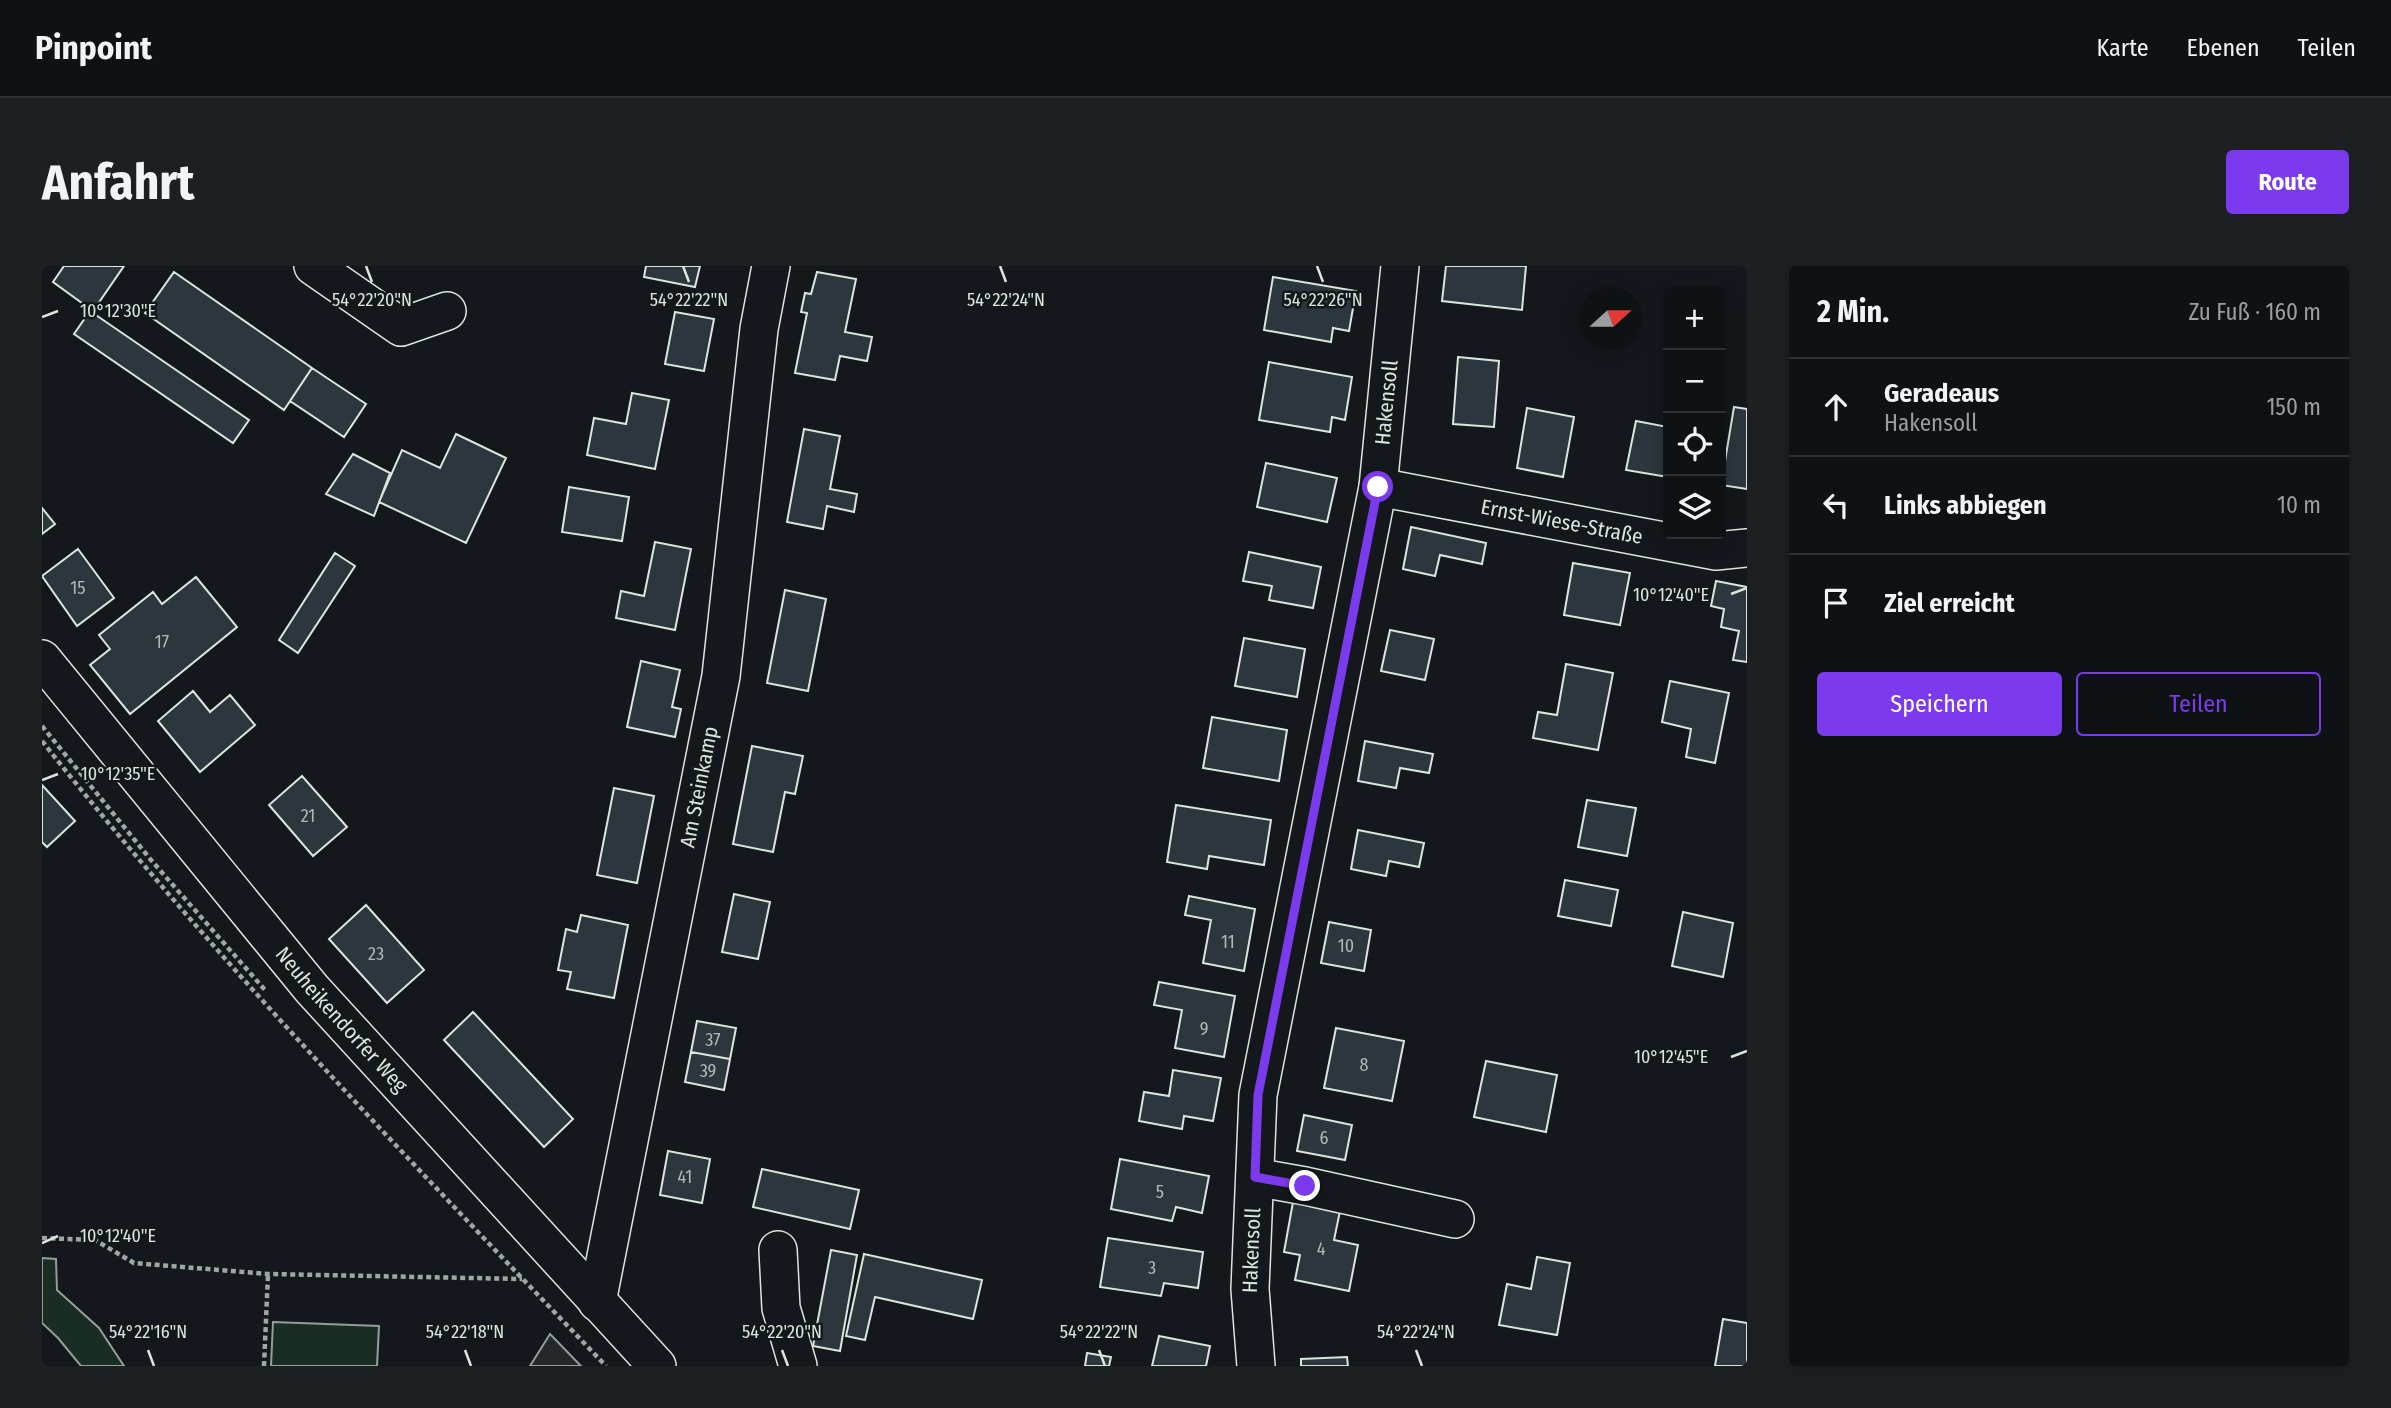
<!DOCTYPE html>
<html lang="de">
<meta charset="utf-8">
<style>
body{margin:0;font-family:"Fira Sans Condensed",sans-serif;background:#1d2022;color:#f1f3f6}
.controls{position:absolute;right:21px;top:21px;display:grid;overflow:hidden;border-radius:7px;box-shadow:0 4px 18px #0003}
.controls button{width:63px;height:63px;display:grid;place-items:center;padding:0;border:0;border-bottom:2px solid #2f3234;background:#0f1215;color:#f1f3f6;font:35px sans-serif}
.compass{position:absolute;left:1537px;top:21px;width:63px;height:63px;border-radius:50%;background:#0f1215;box-shadow:0 4px 18px #0003;rotate:69deg}
.stop{position:absolute;width:21px;height:21px;margin:-16px;border:5px solid #7c3aed;border-radius:50%;background:#fff}
.stop.end{background:#7c3aed;border-color:#fff;box-shadow:0 2px 7px #0008}
.list{margin:0;padding:0;list-style:none}
h2{display:flex;justify-content:space-between;align-items:center;height:91px;margin:0;padding:0 28px;font-size:30px}
h2 small{font-size:23px;font-weight:400;color:#9b9ea0}
.list li{display:grid;grid-template-columns:46px 1fr auto;gap:21px;align-items:center;box-sizing:border-box;height:98px;padding:0 28px;border-top:2px solid #2f3234}
.list b{display:block;font-size:26px;white-space:nowrap}
.list p{margin:0;font-size:23px;white-space:nowrap;color:#9b9ea0}
.list em{font-size:23px;font-style:normal;color:#9b9ea0}
.actions{display:flex;gap:14px;padding:21px 28px}
.actions a{flex:1;padding:16px 0;border:2px solid #7c3aed;border-radius:7px;text-align:center;font-size:24px;color:#7c3aed}
.actions .main{background:#7c3aed;color:#fff}
.icon{flex:none;width:38px;height:38px;fill:none;stroke:currentColor;stroke-width:2;stroke-linecap:round;stroke-linejoin:round}
.map{position:relative;flex:none;width:1705px;height:1100px;overflow:hidden;border-radius:7px}
header{display:flex;align-items:center;gap:42px;box-sizing:border-box;height:98px;padding:0 35px;background:#0f1215;border-bottom:2px solid #2f3234}
header strong{font-size:33px}
nav{display:flex;gap:38px;margin-inline-start:auto;font-size:24px}
.intro{display:flex;align-items:center;justify-content:space-between;box-sizing:border-box;height:168px;padding:0 42px}
h1{margin:0;font-size:49px}
.button{padding:18px 32px;border-radius:7px;background:#7c3aed;color:#fff;font-size:24px;font-weight:700}
main{display:flex;gap:42px;padding:0 42px}
aside{flex:1;background:#0f1215;border-radius:7px;box-shadow:0 4px 18px #0003}
.map>svg:first-child{display:block}
.green{fill:#1a2d24;stroke:#939e99;stroke-width:2}
.parking{fill:#24282b;stroke:#939e99;stroke-width:2}
.building{fill:#2c363c;stroke:#d8e6dc;stroke-width:2}
.lines{fill:none;stroke-linecap:round;stroke-linejoin:round}
.minor-casing{stroke:#d8e6dc;stroke-width:40}
.path{stroke:#9da8a2;stroke-width:4.5;stroke-dasharray:5 3.5;stroke-linecap:butt}
.minor{stroke:#14181c;stroke-width:37}
.route{stroke:#7c3aed;stroke-width:9}
.ticks{fill:none;stroke:#d8e6dc;stroke-width:2.5}
.labels{text-anchor:middle;dominant-baseline:central;stroke-width:5;stroke-linejoin:round;paint-order:stroke}
.number-label{font-size:18px;fill:#adbab4}
.street-label{font-size:21px;fill:#d8e6dc;stroke:#14181c}
.ticks-label{font-size:18px;text-anchor:middle;fill:#d8e6dc;stroke:#14181c;stroke-width:5;stroke-linejoin:round;paint-order:stroke}
</style>
<header>
<strong>Pinpoint</strong>
<nav><a>Karte</a><a>Ebenen</a><a>Teilen</a></nav>
</header>
<div class="intro"><h1>Anfahrt</h1><a class="button">Route</a></div>
<main>
<div class="map">
<svg width="1705" height="1100" viewBox="0 0 1705 1100">
<rect width="100%" height="100%" fill="#14181c"/>
<path class="green" d="M 0,992 L 14,993 L 15,1024 L 57,1062 L 82,1100 L 39,1100 L 16,1072 L 0,1057 Z
M 231,1056 L 337,1060 L 335,1100 L 229,1100 Z"/>
<path class="parking" d="M 508,1068 L 539,1100 L 488,1100 Z"/>
<path class="building" d="M 22,0 L 82,0 L 51,45 L 11,16 Z
M 604,0 L 658,0 L 653,21 L 602,11 Z
M 1404,0 L 1484,0 L 1480,44 L 1400,35 Z
M 132,6 L 270,102 L 242,144 L 103,47 Z
M 775,6 L 814,13 L 803,66 L 830,71 L 825,95 L 798,90 L 793,114 L 753,107 L 765,47 L 759,46 L 763,27 L 769,28 Z
M 1231,11 L 1314,25 L 1307,65 L 1291,62 L 1289,76 L 1222,64 Z
M 48,45 L 207,154 L 191,177 L 32,68 Z
M 633,46 L 672,53 L 662,105 L 623,98 Z
M 1416,91 L 1457,95 L 1452,161 L 1411,158 Z
M 1227,96 L 1310,111 L 1303,154 L 1290,151 L 1288,166 L 1217,154 Z
M 270,102 L 324,138 L 302,171 L 248,135 Z
M 590,127 L 627,134 L 613,203 L 545,189 L 552,152 L 584,158 Z
M 1692,141 L 1705,143 L 1705,223 L 1679,219 Z
M 1485,142 L 1532,151 L 1521,211 L 1475,202 Z
M 1594,155 L 1626,161 L 1626,211 L 1584,204 Z
M 762,163 L 798,170 L 788,223 L 815,228 L 812,246 L 785,240 L 781,263 L 745,256 Z
M 414,168 L 464,192 L 424,277 L 337,236 L 360,184 L 398,202 Z
M 311,188 L 348,207 L 332,250 L 284,228 Z
M 1224,197 L 1295,212 L 1285,256 L 1215,241 Z
M 527,221 L 587,231 L 580,275 L 520,266 Z
M 0,242 L 13,258 L 0,268 Z
M 1369,261 L 1444,277 L 1440,298 L 1398,289 L 1393,310 L 1361,303 Z
M 613,276 L 649,283 L 633,364 L 574,352 L 579,325 L 602,330 Z
M 36,283 L 72,332 L 35,360 L 0,310 Z
M 1207,286 L 1279,301 L 1271,342 L 1227,334 L 1230,320 L 1201,315 Z
M 293,287 L 313,300 L 256,387 L 237,374 Z
M 1531,297 L 1588,307 L 1578,359 L 1522,349 Z
M 154,311 L 195,361 L 88,448 L 48,399 L 68,383 L 57,369 L 111,326 L 120,338 Z
M 1674,315 L 1705,321 L 1705,396 L 1691,394 L 1697,365 L 1679,361 L 1682,343 L 1669,340 Z
M 743,324 L 784,333 L 766,425 L 725,417 Z
M 1348,364 L 1392,373 L 1383,414 L 1339,405 Z
M 1202,372 L 1263,383 L 1255,431 L 1193,420 Z
M 599,395 L 638,404 L 630,441 L 639,443 L 633,471 L 585,461 Z
M 1524,398 L 1571,407 L 1556,484 L 1491,472 L 1496,446 L 1515,449 Z
M 1628,415 L 1687,427 L 1673,497 L 1644,491 L 1649,463 L 1620,456 Z
M 151,425 L 168,446 L 188,429 L 213,459 L 158,506 L 116,455 Z
M 1170,451 L 1245,464 L 1237,515 L 1161,502 Z
M 1323,475 L 1391,488 L 1387,507 L 1358,502 L 1354,522 L 1316,515 Z
M 710,480 L 761,490 L 753,528 L 743,526 L 731,586 L 691,578 Z
M 260,510 L 305,561 L 271,590 L 227,539 Z
M 0,519 L 33,555 L 5,581 L 0,576 Z
M 572,522 L 612,530 L 595,617 L 555,609 Z
M 1545,534 L 1594,542 L 1585,590 L 1536,581 Z
M 1134,539 L 1229,554 L 1222,599 L 1167,590 L 1165,603 L 1125,596 Z
M 1316,564 L 1382,577 L 1377,601 L 1347,595 L 1344,610 L 1309,603 Z
M 1523,614 L 1576,624 L 1569,660 L 1516,650 Z
M 692,628 L 728,636 L 716,693 L 680,686 Z
M 1147,630 L 1213,643 L 1202,705 L 1161,697 L 1169,654 L 1143,649 Z
M 324,639 L 382,704 L 345,737 L 287,673 Z
M 1641,646 L 1691,657 L 1681,711 L 1630,700 Z
M 539,649 L 586,659 L 572,732 L 525,723 L 529,706 L 516,704 L 524,663 L 535,666 Z
M 1287,656 L 1329,664 L 1322,705 L 1279,697 Z
M 1117,716 L 1193,730 L 1182,791 L 1133,782 L 1140,744 L 1112,739 Z
M 431,746 L 531,853 L 502,881 L 402,774 Z
M 655,755 L 694,762 L 688,793 L 649,786 Z
M 1294,762 L 1362,775 L 1350,835 L 1282,822 Z
M 649,786 L 688,793 L 682,824 L 643,816 Z
M 1444,795 L 1515,809 L 1504,866 L 1432,851 Z
M 1131,804 L 1179,812 L 1171,855 L 1142,850 L 1140,863 L 1097,855 L 1102,826 L 1127,830 Z
M 1262,849 L 1310,859 L 1303,894 L 1255,885 Z
M 626,885 L 668,893 L 660,937 L 618,929 Z
M 1078,893 L 1167,910 L 1160,947 L 1134,941 L 1130,955 L 1069,943 Z
M 720,903 L 817,924 L 808,963 L 711,941 Z
M 1251,936 L 1298,945 L 1292,974 L 1316,979 L 1307,1025 L 1253,1014 L 1258,989 L 1242,986 Z
M 1066,972 L 1161,986 L 1156,1022 L 1122,1017 L 1119,1030 L 1058,1021 Z
M 789,984 L 815,989 L 798,1085 L 771,1080 Z
M 822,988 L 940,1014 L 931,1053 L 833,1031 L 823,1074 L 804,1070 Z
M 1495,991 L 1528,997 L 1515,1069 L 1457,1059 L 1465,1018 L 1489,1023 Z
M 1681,1053 L 1705,1057 L 1705,1100 L 1673,1100 Z
M 1117,1070 L 1168,1080 L 1164,1100 L 1110,1100 Z
M 1045,1087 L 1069,1091 L 1067,1100 L 1043,1100 Z
M 1305,1091 L 1306,1100 L 1259,1100 L 1259,1093 Z"/>
<g class="lines">
<defs>
<g id="minor">
<path d="M 271,0 L 359,61 L 405,45"/>
<path id="s1" d="M 1336,221 L 1674,285 L 1705,282"/>
<path id="s2" d="M 0,393 L 270,723 L 615,1100"/>
<path d="M 1213,911 L 1263,920 L 1413,953"/>
<path d="M 736,984 L 739,1042 L 756,1100"/>
<path id="s3" d="M 555,1036 L 679,410 L 717,63 L 729,0"/>
<path id="s4" d="M 1214,1100 L 1208,1023 L 1216,829 L 1336,221 L 1358,0"/>
</g>
</defs>
<use href="#minor" class="minor-casing"/>
<path class="path" d="M 0,460 L 109,594 L 223,724
M 0,475 C 174,695 370,897 564,1100
M 0,972 L 53,974 L 92,997 L 226,1008 L 480,1013
M 222,1100 L 226,1008"/>
<use href="#minor" class="minor"/>
</g>
<g class="lines">
<path class="route" d="M 1263,920 L 1213,911 L 1216,829 L 1336,221"/>
</g>
<path class="ticks" d="M 324,0 L 330,16M 641,0 L 647,16M 958,0 L 964,16M 1275,0 L 1281,16M 0,51 L 16,45M 1689,328 L 1705,322M 0,514 L 16,508M 1689,791 L 1705,785M 0,977 L 16,970M 106,1084 L 112,1100M 423,1084 L 429,1100M 740,1084 L 746,1100M 1057,1084 L 1063,1100M 1374,1084 L 1380,1100"/>
<g class="labels">
<g class="number-label">
<text x="36" y="322">15</text>
<text x="120" y="376">17</text>
<text x="266" y="550">21</text>
<text x="1186" y="676">11</text>
<text x="1304" y="680">10</text>
<text x="334" y="688">23</text>
<text x="1162" y="763">9</text>
<text x="671" y="774">37</text>
<text x="1322" y="799">8</text>
<text x="666" y="805">39</text>
<text x="1282" y="872">6</text>
<text x="643" y="911">41</text>
<text x="1118" y="926">5</text>
<text x="1279" y="983">4</text>
<text x="1110" y="1002">3</text>
</g>
<g class="street-label">
<text stroke="none"><textPath href="#s4" startOffset="976">Hakensoll</textPath></text>
<text stroke="none"><textPath href="#s1" startOffset="187">Ernst-Wiese-Straße</textPath></text>
<text stroke="none"><textPath href="#s3" startOffset="525">Am Steinkamp</textPath></text>
<text stroke="none"><textPath href="#s2" startOffset="469">Neuheikendorfer Weg</textPath></text>
<text stroke="none"><textPath href="#s4" startOffset="116">Hakensoll</textPath></text>
</g>
</g>
<g class="ticks-label">
<text x="330" y="40">54°22'20"N</text>
<text x="647" y="40">54°22'22"N</text>
<text x="964" y="40">54°22'24"N</text>
<text x="1281" y="40">54°22'26"N</text>
<text x="76" y="51">10°12'30"E</text>
<text x="1629" y="335">10°12'40"E</text>
<text x="76" y="514">10°12'35"E</text>
<text x="1629" y="797">10°12'45"E</text>
<text x="76" y="976">10°12'40"E</text>
<text x="106" y="1072">54°22'16"N</text>
<text x="423" y="1072">54°22'18"N</text>
<text x="740" y="1072">54°22'20"N</text>
<text x="1057" y="1072">54°22'22"N</text>
<text x="1374" y="1072">54°22'24"N</text>
</g>
</svg>
<div class="controls">
<button>+</button>
<button>−</button>
<button><svg class="icon" aria-label="locate" viewBox="0 0 24 24"><circle cx="12" cy="12" r="6"/><path d="M12 2v4M12 18v4M2 12h4M18 12h4"/></svg></button>
<button><svg class="icon" aria-label="layers" viewBox="0 0 24 24"><path d="M12 4l9 5-9 5-9-5zM3 14l9 5 9-5"/></svg></button>
</div>
<svg class="compass" viewBox="-18 -18 36 36"><path d="M0-13l5 13h-10z" fill="#e53935"/><path d="M0 13l5-13h-10z" fill="#9b9ea0"/></svg>
<div class="stop" style="left:1336px;top:221px"></div>
<div class="stop end" style="left:1263px;top:920px"></div>
</div>
<aside>
<h2>2 Min.<small>Zu Fuß · 160 m</small></h2>
<ul class="list">
<li><svg class="icon" aria-label="ahead" viewBox="0 0 24 24"><path d="M12 20V5M6 11l6-6 6 6"/></svg><div><b>Geradeaus</b><p>Hakensoll</p></div><em>150 m</em></li>
<li><svg class="icon" aria-label="left" viewBox="0 0 24 24"><path d="M17 20v-9H6M10 6l-5 5 5 5"/></svg><div><b>Links abbiegen</b></div><em>10 m</em></li>
<li><svg class="icon" aria-label="arrive" viewBox="0 0 24 24"><path d="M6 21V4h12l-3 4 3 4H6"/></svg><div><b>Ziel erreicht</b></div></li>
</ul>
<div class="actions"><a class="main">Speichern</a><a>Teilen</a></div>
</aside>
</main>
